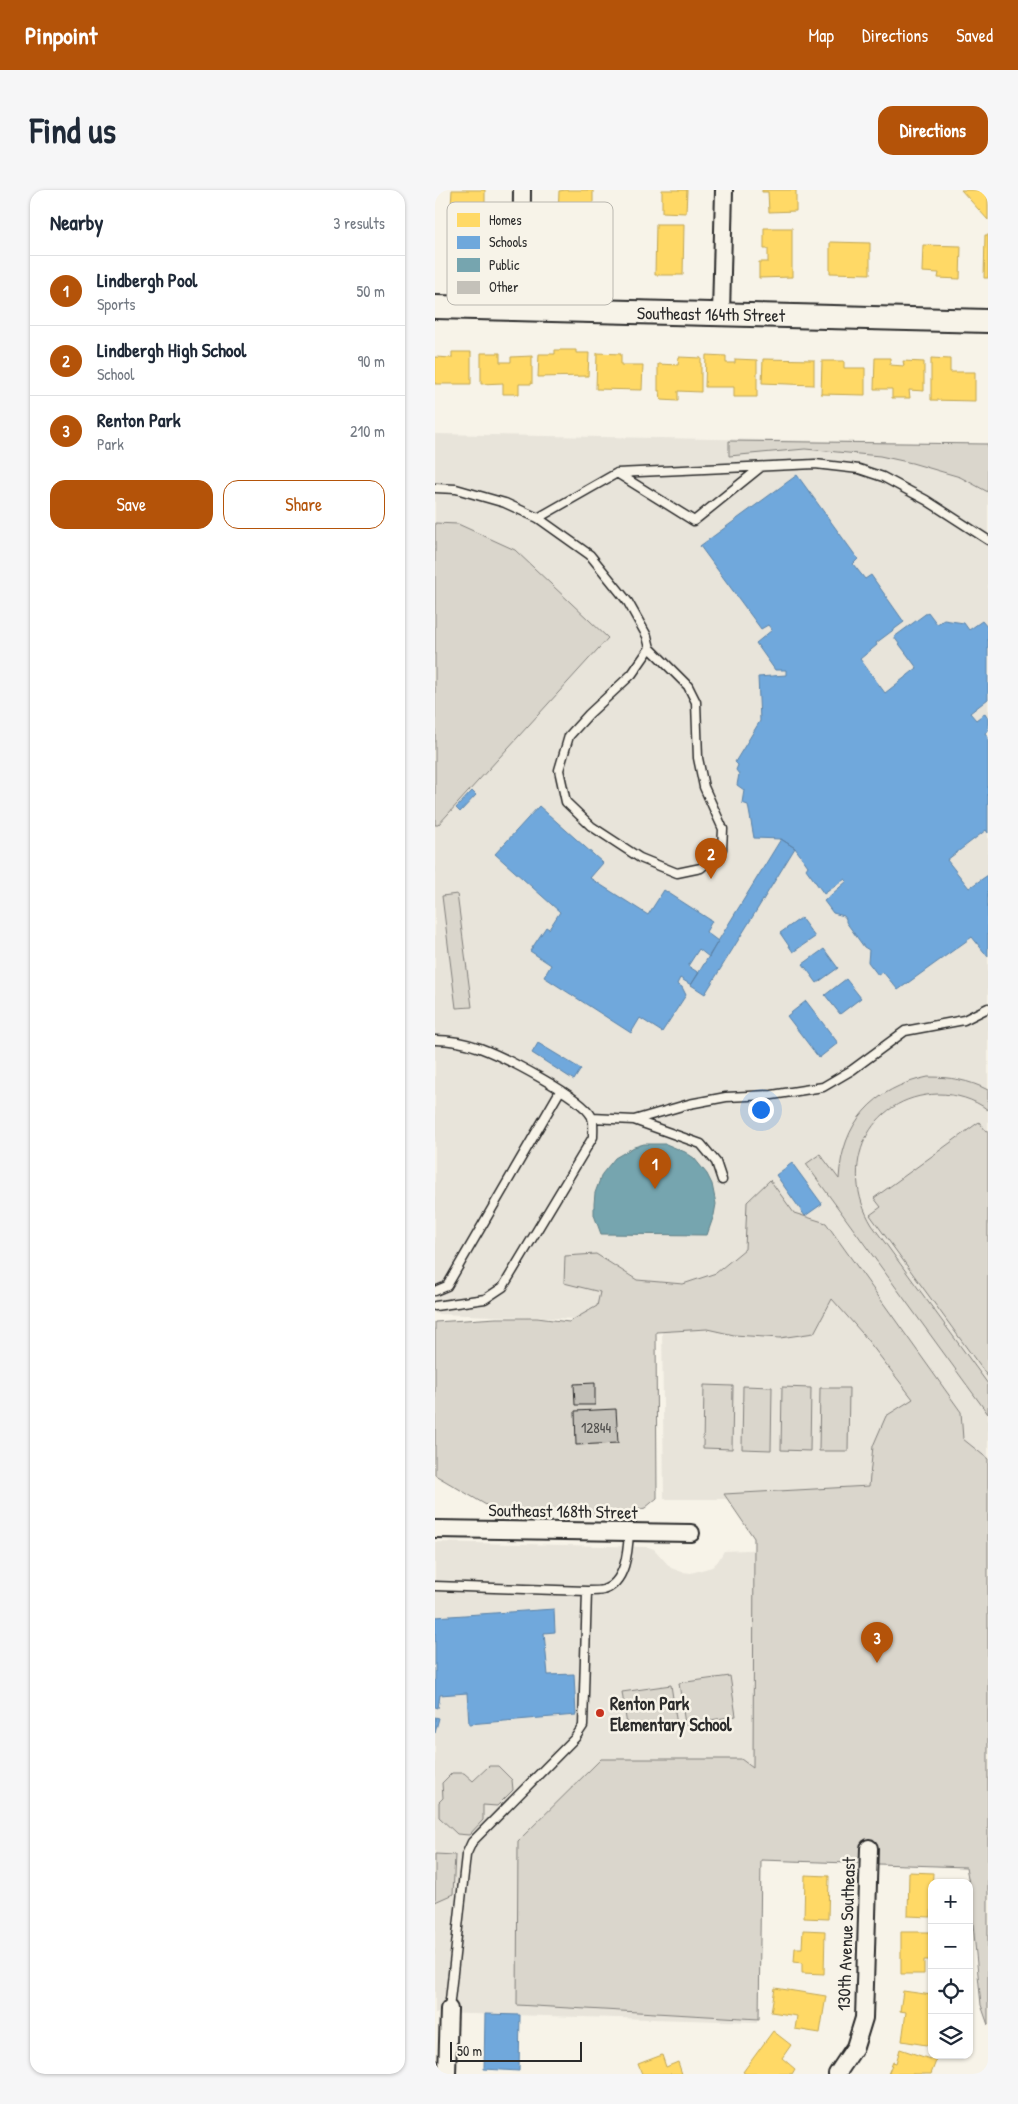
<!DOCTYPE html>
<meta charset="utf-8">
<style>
body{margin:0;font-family:"Patrick Hand",sans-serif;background:#f6f6f7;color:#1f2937}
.controls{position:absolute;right:15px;bottom:15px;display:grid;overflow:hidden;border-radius:10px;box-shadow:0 1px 4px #0004}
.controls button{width:45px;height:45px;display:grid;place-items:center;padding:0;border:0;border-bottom:1px solid #e0e1e3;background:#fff;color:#1f2937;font:25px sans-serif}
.scale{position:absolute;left:15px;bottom:12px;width:132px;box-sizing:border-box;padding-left:5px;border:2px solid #2b2b2b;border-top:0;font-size:14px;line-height:18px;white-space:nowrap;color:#2b2b2b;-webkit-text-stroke:4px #f7f3e8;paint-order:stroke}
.you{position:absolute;left:325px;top:919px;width:18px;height:18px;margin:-12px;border:4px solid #fff;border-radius:50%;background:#1a73e8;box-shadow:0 0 0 8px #1a73e833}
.badge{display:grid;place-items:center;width:32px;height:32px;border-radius:50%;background:#b45309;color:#fff;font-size:16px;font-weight:700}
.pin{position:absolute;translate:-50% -41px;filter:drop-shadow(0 1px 2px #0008)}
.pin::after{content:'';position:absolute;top:26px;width:18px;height:15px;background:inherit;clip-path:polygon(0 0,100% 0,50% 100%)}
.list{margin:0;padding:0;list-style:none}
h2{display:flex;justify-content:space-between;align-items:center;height:65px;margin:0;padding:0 20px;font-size:21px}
h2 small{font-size:16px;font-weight:400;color:#747a83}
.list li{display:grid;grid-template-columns:32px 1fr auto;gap:15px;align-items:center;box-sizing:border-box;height:70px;padding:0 20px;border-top:1px solid #e0e1e3}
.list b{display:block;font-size:19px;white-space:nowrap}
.list p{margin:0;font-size:16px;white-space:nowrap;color:#747a83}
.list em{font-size:16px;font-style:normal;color:#747a83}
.actions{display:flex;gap:10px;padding:15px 20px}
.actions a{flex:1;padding:11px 0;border:1px solid #b45309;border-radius:15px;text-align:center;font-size:18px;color:#b45309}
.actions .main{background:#b45309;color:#fff}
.icon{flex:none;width:28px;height:28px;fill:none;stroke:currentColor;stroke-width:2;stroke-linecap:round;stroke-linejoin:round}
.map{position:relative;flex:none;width:553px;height:1884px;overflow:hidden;border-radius:15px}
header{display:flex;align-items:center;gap:30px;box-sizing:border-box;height:70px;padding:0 25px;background:#b45309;color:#fff}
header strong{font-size:24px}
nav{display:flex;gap:28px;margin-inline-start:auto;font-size:18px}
.intro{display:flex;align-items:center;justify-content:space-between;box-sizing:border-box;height:120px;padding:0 30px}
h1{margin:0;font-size:35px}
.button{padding:12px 22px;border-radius:15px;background:#b45309;color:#fff;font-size:18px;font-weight:700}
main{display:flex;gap:30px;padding:0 30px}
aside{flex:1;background:#fff;border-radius:15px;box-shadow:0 1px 4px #0004}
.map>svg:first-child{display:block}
.built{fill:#e8e4da}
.green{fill:#dad6cc;stroke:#82807c}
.homes{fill:#ffd966;stroke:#bfa554}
.schools{fill:#6fa8dc;stroke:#5b82a7}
.public{fill:#76a5af;stroke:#608087}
.building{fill:#c4c1b9;stroke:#2b2b2b}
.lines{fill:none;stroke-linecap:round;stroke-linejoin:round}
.lane-casing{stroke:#2b2b2b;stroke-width:11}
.street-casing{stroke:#2b2b2b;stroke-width:20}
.secondary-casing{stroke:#2b2b2b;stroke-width:26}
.lane{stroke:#f7f3e8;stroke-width:8}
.street{stroke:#f7f3e8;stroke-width:16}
.secondary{stroke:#f7f3e8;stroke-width:22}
.poi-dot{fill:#c8321e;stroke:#f7f3e8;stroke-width:2}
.labels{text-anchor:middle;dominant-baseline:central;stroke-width:5;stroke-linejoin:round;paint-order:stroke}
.number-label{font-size:15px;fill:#51504e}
.street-label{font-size:18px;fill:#2b2b2b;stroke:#f7f3e8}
.poi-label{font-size:18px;font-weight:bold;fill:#2b2b2b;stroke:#f7f3e8;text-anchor:start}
.key{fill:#f7f3e8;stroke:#bab7af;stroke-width:1}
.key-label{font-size:14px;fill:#2b2b2b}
</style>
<header>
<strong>Pinpoint</strong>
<nav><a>Map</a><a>Directions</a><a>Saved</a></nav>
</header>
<div class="intro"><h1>Find us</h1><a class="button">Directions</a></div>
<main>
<aside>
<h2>Nearby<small>3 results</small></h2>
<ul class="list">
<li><span class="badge">1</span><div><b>Lindbergh Pool</b><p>Sports</p></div><em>50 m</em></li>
<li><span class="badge">2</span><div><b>Lindbergh High School</b><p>School</p></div><em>90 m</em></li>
<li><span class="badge">3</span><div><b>Renton Park</b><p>Park</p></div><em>210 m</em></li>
</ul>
<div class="actions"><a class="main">Save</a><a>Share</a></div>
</aside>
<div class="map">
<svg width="553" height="1884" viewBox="0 0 553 1884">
<rect width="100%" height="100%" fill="#f7f3e8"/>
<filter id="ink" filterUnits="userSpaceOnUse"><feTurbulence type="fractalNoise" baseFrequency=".02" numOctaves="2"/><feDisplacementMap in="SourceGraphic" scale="10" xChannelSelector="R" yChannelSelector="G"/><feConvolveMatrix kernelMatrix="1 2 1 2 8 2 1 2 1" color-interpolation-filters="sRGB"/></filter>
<g filter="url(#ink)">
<path class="built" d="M 0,244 L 553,254 L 553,1331 L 319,1309 L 229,1309 L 227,1132 L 0,1124 Z
M 0,1352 L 213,1357 L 219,1359 L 236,1378 L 247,1382 L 256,1383 L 277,1377 L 283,1371 L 289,1361 L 337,1359 L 325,1664 L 322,1832 L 0,1823 Z"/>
<path class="green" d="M 294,251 L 553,254 L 553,302 L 525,287 L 477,273 L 445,266 L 370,259 L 294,266 Z
M 0,333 L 23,334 L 80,360 L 173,448 L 3,635 L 0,635 Z
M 22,704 L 37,817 L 21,818 L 7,706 Z
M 493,887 C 515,887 534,890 553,900 L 553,920 C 539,909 521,904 503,904 C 432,906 402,978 437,1035 L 553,1194 L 553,1224 L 371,974 L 385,964 L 404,989 C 407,933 438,898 493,887 Z
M 544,932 L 551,941 L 553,940 L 553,1187 L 435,1025 L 446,1017 L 439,1008 Z
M 335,990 L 359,1023 L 391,1033 L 526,1222 L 528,1249 L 553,1269 L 553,1835 L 546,1815 L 534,1693 L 531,1677 L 326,1670 L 324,1829 L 82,1815 L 83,1651 L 166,1569 L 306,1569 L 318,1578 L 319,1348 L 289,1304 L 434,1296 L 438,1256 L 451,1226 L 478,1209 L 427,1143 L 397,1109 L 379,1143 L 345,1148 L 299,1145 L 272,1139 L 221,1142 L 222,1308 L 210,1318 L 179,1326 L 58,1319 L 0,1285 L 0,1132 L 61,1128 L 102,1128 L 134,1132 L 162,1116 L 165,1102 L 129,1093 L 130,1066 L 161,1064 L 202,1090 L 248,1094 L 281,1083 L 310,1059 L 312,1012 Z
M 269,1195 L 298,1196 L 297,1259 L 268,1258 Z
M 308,1196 L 337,1197 L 336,1260 L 307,1259 Z
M 347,1197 L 376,1198 L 375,1261 L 346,1260 Z
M 385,1198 L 414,1198 L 413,1261 L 384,1261 Z
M 295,1486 L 301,1526 L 250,1534 L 244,1493 Z
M 236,1495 L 242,1535 L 193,1542 L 187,1502 Z
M 54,1576 L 63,1576 L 77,1590 L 78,1600 L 62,1616 L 48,1615 L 48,1630 L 34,1645 L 22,1644 L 4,1627 L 4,1612 L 8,1608 L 7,1593 L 17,1583 L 29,1583 L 38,1591 Z
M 0,1664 L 20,1665 L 18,1704 L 0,1712 Z"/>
<path class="homes" d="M 17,0 L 50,0 L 50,18 L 16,17 Z
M 131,0 L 158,0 L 158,24 L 123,24 L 124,1 Z
M 227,0 L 252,0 L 251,23 L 227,22 Z
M 327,0 L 361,0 L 361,21 L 334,22 L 333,2 L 327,2 Z
M 526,0 L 553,0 L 553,30 Z
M 221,34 L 249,34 L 248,85 L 220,85 Z
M 329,38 L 357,38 L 357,87 L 324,88 L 324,72 L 333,72 L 333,59 L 329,59 Z
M 550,45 L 553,45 L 553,88 L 549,88 Z
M 395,52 L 435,53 L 435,84 L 395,83 Z
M 488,55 L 526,56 L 525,89 L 503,88 L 504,83 L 487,82 Z
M 120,160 L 141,160 L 141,163 L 154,163 L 153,186 L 103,187 L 104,164 L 120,164 Z
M 17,162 L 36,162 L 36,194 L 0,194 L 0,167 L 17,168 Z
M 46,163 L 65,163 L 65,172 L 76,172 L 76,167 L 97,166 L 97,194 L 84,194 L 84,204 L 68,204 L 68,193 L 46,194 Z
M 162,163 L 186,164 L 186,175 L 208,175 L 207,200 L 161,199 Z
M 271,165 L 291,166 L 291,173 L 300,173 L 300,169 L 322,170 L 322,207 L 299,207 L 299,197 L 270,197 Z
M 244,167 L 266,168 L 266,202 L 243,201 L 243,211 L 226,210 L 225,201 L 223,201 L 223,174 L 243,175 Z
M 440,168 L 455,168 L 455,175 L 469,176 L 468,171 L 489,172 L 489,201 L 474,200 L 475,208 L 457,208 L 457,199 L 439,199 Z
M 496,168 L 515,169 L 515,182 L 540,182 L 540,211 L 496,210 Z
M 328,169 L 379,170 L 379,195 L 327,193 Z
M 387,171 L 409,171 L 409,178 L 430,178 L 430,205 L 386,204 Z
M 474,1682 L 498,1683 L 496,1727 L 473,1726 Z
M 370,1685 L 394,1686 L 393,1729 L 369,1728 Z
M 368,1740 L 390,1741 L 389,1784 L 367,1783 L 367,1773 L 359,1772 L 360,1758 L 367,1758 Z
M 466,1742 L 497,1742 L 497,1770 L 489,1770 L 489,1784 L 466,1784 Z
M 340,1798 L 391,1806 L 385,1843 L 360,1839 L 362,1826 L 336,1822 Z
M 468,1801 L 497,1805 L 497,1856 L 467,1851 L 471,1822 L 465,1821 Z
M 338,1841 L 356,1855 L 347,1868 L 360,1879 L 357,1884 L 311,1884 L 308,1882 Z
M 465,1859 L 501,1871 L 496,1884 L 453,1884 L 458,1872 L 461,1873 Z
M 227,1865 L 231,1877 L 243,1872 L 247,1884 L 207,1884 L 203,1874 Z"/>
<path class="schools" d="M 362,285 L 423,369 L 418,374 L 430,389 L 436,385 L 469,432 L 441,453 L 442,455 L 425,469 L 450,503 L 482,478 L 459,447 L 493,422 L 502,434 L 509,430 L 529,433 L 534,440 L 547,431 L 553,438 L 553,509 L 535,523 L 541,530 L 550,523 L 553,528 L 553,541 L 550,543 L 553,547 L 553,643 L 551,640 L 512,670 L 534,698 L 553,685 L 553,767 L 537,747 L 463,800 L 448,782 L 443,785 L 433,772 L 434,760 L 429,757 L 411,732 L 411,729 L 409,726 L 398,723 L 389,711 L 412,691 L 410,689 L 389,704 L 371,679 L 373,676 L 360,658 L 346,649 L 319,648 L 313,615 L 307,613 L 309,600 L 302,595 L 304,584 L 301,580 L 303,575 L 300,572 L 325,531 L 323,487 L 351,485 L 351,480 L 340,480 L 321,453 L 337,440 L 333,435 L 326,439 L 265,356 Z
M 37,601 L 41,605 L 25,622 L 21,618 Z
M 104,616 L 168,673 L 155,688 L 213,725 L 229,700 L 277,731 L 271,742 L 283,751 L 274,767 L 264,759 L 253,776 L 264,783 L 256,795 L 245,788 L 242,794 L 247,797 L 251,805 L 227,842 L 205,828 L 196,843 L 109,787 L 116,775 L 95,761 L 111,737 L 114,739 L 125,722 L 60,664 Z
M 346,649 L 360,658 L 270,804 L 256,795 Z
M 366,728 L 380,747 L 358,762 L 345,743 Z
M 389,759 L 403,778 L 382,793 L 368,774 Z
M 411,789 L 426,808 L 405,824 L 390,805 Z
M 371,811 L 403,853 L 384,868 L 352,826 Z
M 103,853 L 146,879 L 139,890 L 97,863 Z
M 357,973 L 387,1014 L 370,1026 L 341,985 Z
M 119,1419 L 120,1442 L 109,1443 L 113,1485 L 139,1484 L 141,1525 L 34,1534 L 32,1503 L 5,1505 L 3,1518 L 0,1517 L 0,1427 Z
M 0,1527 L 4,1528 L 0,1543 Z
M 50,1824 L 85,1825 L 84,1881 L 49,1879 Z"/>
<path class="public" d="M 209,954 L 231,954 L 250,962 L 259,968 L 272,984 L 277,994 L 281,1014 L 279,1025 L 272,1045 L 166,1044 L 159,1025 L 159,1014 L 160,1003 L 167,984 L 180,968 L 199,957 Z"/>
<path class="building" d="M 160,1193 L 160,1215 L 140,1215 L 139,1194 Z
M 181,1219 L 183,1253 L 141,1255 L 140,1221 Z"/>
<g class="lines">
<defs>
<path id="lane" d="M 182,283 L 259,331 L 326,277
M 0,298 L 21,299 L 70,313 L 103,328 L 155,365 L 193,412 L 212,446 L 215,458 L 253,496 L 261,512 L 263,568 L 269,597 L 288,639 L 287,659 L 266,678 L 242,683 L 205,668 L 156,636 L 131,612 L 124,580 L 134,546 L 154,524 L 197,484 L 215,458
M 103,328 L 182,283 L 380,274 L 424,279 L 448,287 L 491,310 L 553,350
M 0,850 C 15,850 31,853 45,858 C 69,867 146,906 157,927 C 159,932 158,941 158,947 L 68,1097 L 50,1109 L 0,1116
M 157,928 L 199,930 L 254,914 L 291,907 L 337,905 L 388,897 L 417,880 L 470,841 L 529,830 L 553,818
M 199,930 L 266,954 L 281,972 L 287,990
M 0,1101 L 12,1096 L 125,901
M 0,1396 L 152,1401 C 157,1401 164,1401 168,1400 C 191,1393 193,1361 194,1342
M 14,1819 L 31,1665 L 37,1652 L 140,1548 L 148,1536 L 152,1401"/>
<path id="street" d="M 86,120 L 87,0
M 286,124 L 289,0
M 0,1339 L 256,1343
M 12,1884 L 14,1819
M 402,1884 L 420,1857 L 429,1828 L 434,1658"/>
<path id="secondary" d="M 0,117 L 553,131"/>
</defs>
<use href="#lane" class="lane-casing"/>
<use href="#street" class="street-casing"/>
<use href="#secondary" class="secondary-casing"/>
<use href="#lane" class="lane"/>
<use href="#street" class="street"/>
<use href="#secondary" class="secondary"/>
</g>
</g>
<circle class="poi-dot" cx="165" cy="1523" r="5"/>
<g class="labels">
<g class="number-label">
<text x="161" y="1237">12844</text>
</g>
<g class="street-label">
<text transform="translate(276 124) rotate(1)">Southeast 164th Street</text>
<text transform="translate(128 1321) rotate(1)">Southeast 168th Street</text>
<text transform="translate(411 1744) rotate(-88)">130th Avenue Southeast</text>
</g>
<g class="poi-label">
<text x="175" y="1513">Renton Park<tspan x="175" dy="21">Elementary School</tspan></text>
</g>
</g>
<rect x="12" y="12" width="166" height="103" rx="8" class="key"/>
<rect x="22" y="23" width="23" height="14" fill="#ffd966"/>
<rect x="22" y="46" width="23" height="13" fill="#6fa8dc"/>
<rect x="22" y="68" width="23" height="14" fill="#76a5af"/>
<rect x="22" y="91" width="23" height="13" fill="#c4c1b9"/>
<g class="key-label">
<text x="54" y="35">Homes</text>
<text x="54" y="57">Schools</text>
<text x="54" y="80">Public</text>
<text x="54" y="102">Other</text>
</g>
</svg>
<div class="controls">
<button>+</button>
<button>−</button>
<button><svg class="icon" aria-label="locate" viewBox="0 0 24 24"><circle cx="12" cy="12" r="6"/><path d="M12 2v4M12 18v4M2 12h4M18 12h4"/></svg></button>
<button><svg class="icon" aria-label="layers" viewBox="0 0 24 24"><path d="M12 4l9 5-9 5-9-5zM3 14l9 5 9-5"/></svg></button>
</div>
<div class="scale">50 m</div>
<div class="you"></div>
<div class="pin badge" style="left:220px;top:999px">1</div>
<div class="pin badge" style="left:276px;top:689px">2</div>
<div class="pin badge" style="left:442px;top:1473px">3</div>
</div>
</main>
